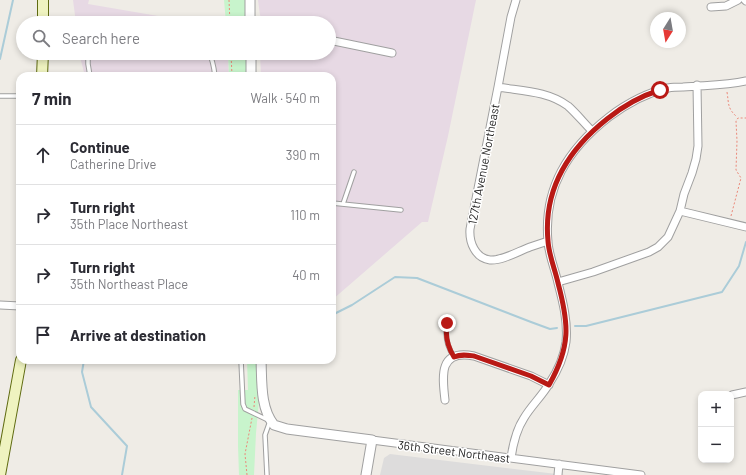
<!DOCTYPE html>
<meta charset="utf-8">
<style>
body{margin:0;font-family:Barlow,sans-serif;background:#f2f2f3;color:#2b2b33}
.controls{position:absolute;right:12px;bottom:12px;display:grid;overflow:hidden;border-radius:8px;box-shadow:0 2px 6px #0003}
.controls button{width:36px;height:36px;display:grid;place-items:center;padding:0;border:0;border-bottom:1px solid #e1e1e2;background:#fff;color:#2b2b33;font:20px sans-serif}
.compass{position:absolute;left:650px;top:12px;width:36px;height:36px;border-radius:50%;background:#fff;box-shadow:0 2px 6px #0003;rotate:191deg}
.stop{position:absolute;width:12px;height:12px;margin:-9px;border:3px solid #b91915;border-radius:50%;background:#fff}
.stop.end{background:#b91915;border-color:#fff;box-shadow:0 1px 4px #0008}
.list{margin:0;padding:0;list-style:none}
h2{display:flex;justify-content:space-between;align-items:center;height:52px;margin:0;padding:0 16px;font-size:17px}
h2 small{font-size:13px;font-weight:400;color:#7c7c81}
.list li{display:grid;grid-template-columns:26px 1fr auto;gap:12px;align-items:center;box-sizing:border-box;height:60px;padding:0 16px;border-top:1px solid #e1e1e2}
.list b{display:block;font-size:15px;white-space:nowrap}
.list p{margin:0;font-size:13px;white-space:nowrap;color:#7c7c81}
.list em{font-size:13px;font-style:normal;color:#7c7c81}
.icon{flex:none;width:22px;height:22px;fill:none;stroke:currentColor;stroke-width:2;stroke-linecap:round;stroke-linejoin:round}
.map{position:relative;flex:none;width:746px;height:475px;overflow:hidden}
.search{position:absolute;background:#fff;box-shadow:0 2px 6px #0003;left:16px;top:16px;width:320px;height:44px;display:flex;align-items:center;gap:10px;box-sizing:border-box;padding:0 14px;border-radius:22px;color:#7c7c81;font-size:15px}
.panel{position:absolute;background:#fff;box-shadow:0 2px 6px #0003;left:16px;top:72px;width:320px;height:292px;border-radius:12px}
.map>svg:first-child{display:block}
.residential{fill:#dddcdc}
.industrial{fill:#e7d9e4}
.park{fill:#c8f4cc}
.lines{fill:none;stroke-linecap:round;stroke-linejoin:round}
.stream{stroke:#abccd8;stroke-width:2}
.service-casing{stroke:#a0a0a0;stroke-width:5.5}
.minor-casing{stroke:#a0a0a0;stroke-width:9}
.tertiary-casing{stroke:#a0a0a0;stroke-width:11}
.secondary-casing{stroke:#5f6b10;stroke-width:12}
.path{stroke:#eb897a;stroke-width:1;stroke-dasharray:2 2;stroke-linecap:butt}
.service{stroke:#fff;stroke-width:3.5}
.minor{stroke:#fff;stroke-width:7}
.tertiary{stroke:#fff;stroke-width:9}
.secondary{stroke:#eff3c0;stroke-width:10}
.route{stroke:#b91915;stroke-width:5}
.labels{text-anchor:middle;dominant-baseline:central;stroke-width:3;stroke-linejoin:round;paint-order:stroke}
.street-label{font-size:12px;fill:#1f1f1f;stroke:#fff}
</style>
<div class="map">
<svg width="746" height="475" viewBox="0 0 746 475">
<rect width="100%" height="100%" fill="#efece6"/>
<path class="residential" d="M 390,454 L 565,475 L 380,475 L 384,458 Z"/>
<path class="industrial" d="M 73,0 L 89,0 L 88,4 L 199,23 L 76,23 Z
M 258,0 L 476,0 L 448,136 L 428,222 L 422,222 L 332,300 L 332,76 L 261,76 L 260,53 L 329,53 L 329,23 L 263,23 L 263,20 L 260,15 Z
M 79,53 L 228,53 L 229,76 L 85,76 Z"/>
<path class="park" d="M 224,0 L 246,0 L 246,23 L 226,23 Z
M 228,53 L 247,53 L 248,76 L 229,76 Z
M 247,360 L 258,360 L 259,401 L 256,433 L 254,475 L 239,475 L 238,446 L 238,390 L 248,390 Z"/>
<g class="lines">
<path class="stream" d="M 0,59 L 13,0
M 332,315 L 352,305 L 395,277 L 417,278 L 531,322 L 550,329 L 557,328
M 575,326 L 586,326 L 722,292 L 739,266 L 746,242
M 84,360 L 82,372 L 91,407 L 127,446 L 122,475"/>
<defs>
<path id="service" d="M 88,53 L 88,64 L 90,76
M 209,53 C 213,60 214,68 215,76
M 0,96 L 20,96
M 332,203 L 401,210
M 343,204 L 354,172
M 449,319 C 444,332 446,345 454,357
M 241,360 L 243,404 L 245,409 L 270,421 L 265,435 L 267,475"/>
<path id="minor" d="M 516,0 L 511,17 L 498,87 L 470,229 C 469,242 475,258 490,260 C 502,261 519,251 530,247 C 536,245 542,243 548,241
M 745,0 L 746,1
M 711,7 L 726,6 L 738,0
M 329,40 L 392,53
M 498,87 C 522,91 548,91 568,106 C 576,113 584,123 592,131
M 680,211 L 746,227
M 558,282 L 593,272 L 649,252 L 658,247 L 668,237 L 680,211 L 684,194 L 692,173 L 696,159 L 698,146 L 697,85
M 0,305 L 20,306
M 732,395 L 746,392
M 445,400 C 442,375 439,349 474,356 L 531,376 L 549,385
M 372,440 L 641,475
M 511,458 C 513,444 516,430 524,418 C 531,406 542,396 549,384 C 557,372 564,357 566,342 C 568,322 563,302 558,283 C 555,269 549,256 548,242 C 543,188 568,149 609,117 C 626,104 646,93 668,88 C 673,87 678,87 683,87 C 704,85 725,86 746,81
M 558,475 L 559,464"/>
<path id="tertiary" d="M 250,0 L 250,23
M 251,53 L 251,76
M 261,360 C 262,381 260,408 274,425 L 287,429 L 372,440 L 366,475"/>
<path id="secondary" d="M 43,23 L 43,0
M 42,76 L 43,53
M 0,475 L 21,360"/>
</defs>
<use href="#service" class="service-casing"/>
<use href="#minor" class="minor-casing"/>
<use href="#tertiary" class="tertiary-casing"/>
<use href="#secondary" class="secondary-casing"/>
<path class="path" d="M 229,0 L 230,23
M 231,53 L 232,76
M 727,92 C 729,104 727,108 737,117
M 731,216 L 741,178 L 736,170 L 737,141 L 736,121 L 738,118 L 746,118
M 254,407 L 255,395
M 247,475 L 245,454 L 252,418"/>
<use href="#service" class="service"/>
<use href="#minor" class="minor"/>
<use href="#tertiary" class="tertiary"/>
<use href="#secondary" class="secondary"/>
</g>
<g class="lines">
<path class="route" d="M 447,323 C 445,335 447,346 454,357 C 461,354 467,355 474,356 L 531,376 L 549,385 C 571,346 569,324 558,283 C 555,269 549,256 548,241 C 543,189 568,150 607,119 C 623,106 641,96 660,90"/>
</g>
<g class="labels">
<g class="street-label">
<text transform="translate(483 164) rotate(-79)">127th Avenue Northeast</text>
<text transform="translate(454 451) rotate(7)">36th Street Northeast</text>
</g>
</g>
</svg>
<div class="controls">
<button>+</button>
<button>−</button>
</div>
<svg class="compass" viewBox="-18 -18 36 36"><path d="M0-13l5 13h-10z" fill="#e53935"/><path d="M0 13l5-13h-10z" fill="#7c7c81"/></svg>
<div class="stop" style="left:660px;top:90px"></div>
<div class="stop end" style="left:447px;top:323px"></div>
<div class="search"><svg class="icon" aria-label="search" viewBox="0 0 24 24"><circle cx="10" cy="10" r="6"/><path d="M15 15l6 6"/></svg>Search here</div>
<section class="panel">
<h2>7 min<small>Walk · 540 m</small></h2>
<ul class="list">
<li><svg class="icon" aria-label="ahead" viewBox="0 0 24 24"><path d="M12 20V5M6 11l6-6 6 6"/></svg><div><b>Continue</b><p>Catherine Drive</p></div><em>390 m</em></li>
<li><svg class="icon" aria-label="right" viewBox="0 0 24 24"><path d="M7 20v-9h11M14 6l5 5-5 5"/></svg><div><b>Turn right</b><p>35th Place Northeast</p></div><em>110 m</em></li>
<li><svg class="icon" aria-label="right" viewBox="0 0 24 24"><path d="M7 20v-9h11M14 6l5 5-5 5"/></svg><div><b>Turn right</b><p>35th Northeast Place</p></div><em>40 m</em></li>
<li><svg class="icon" aria-label="arrive" viewBox="0 0 24 24"><path d="M6 21V4h12l-3 4 3 4H6"/></svg><div><b>Arrive at destination</b></div></li>
</ul>
</section>
</div>
